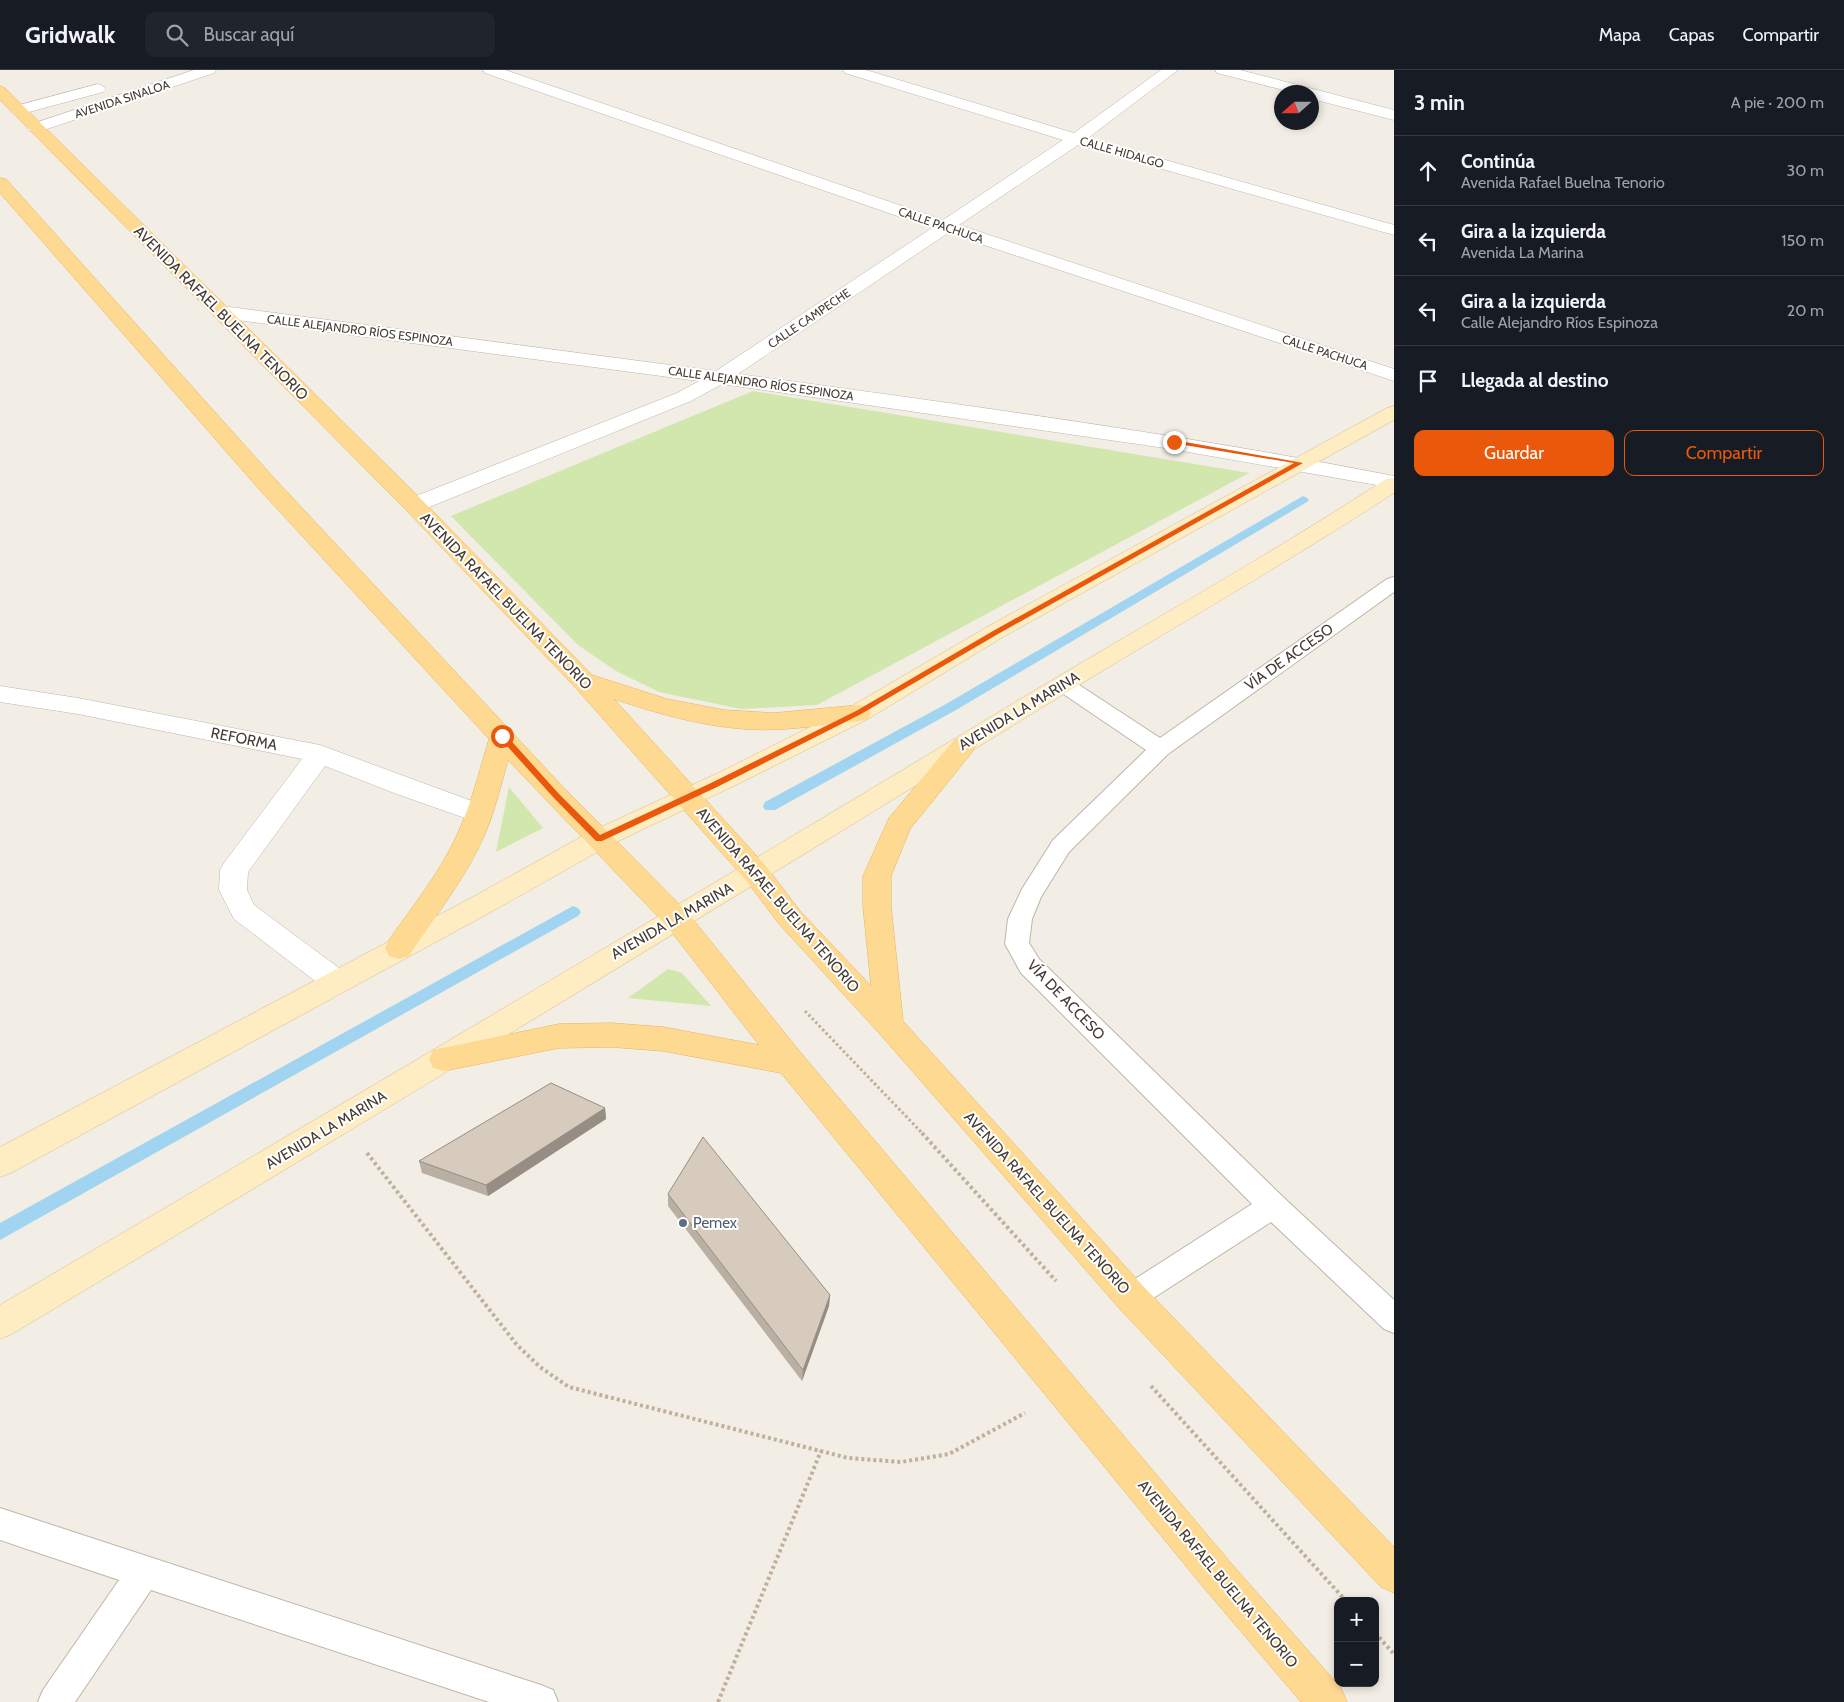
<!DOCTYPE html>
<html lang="es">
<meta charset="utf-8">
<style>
body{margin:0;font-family:Cabin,sans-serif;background:#20242c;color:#f1f3f6}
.controls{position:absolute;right:15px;bottom:15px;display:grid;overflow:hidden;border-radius:10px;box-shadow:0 2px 8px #0003}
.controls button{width:45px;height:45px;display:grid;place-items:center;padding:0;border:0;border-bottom:1px solid #363941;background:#171b24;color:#f1f3f6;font:25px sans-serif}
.compass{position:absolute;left:1274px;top:15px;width:45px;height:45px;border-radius:50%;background:#171b24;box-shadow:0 2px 8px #0003;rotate:249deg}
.stop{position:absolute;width:15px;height:15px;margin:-11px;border:4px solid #ea580c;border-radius:50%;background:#fff}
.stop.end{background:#ea580c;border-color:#fff;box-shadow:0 1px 5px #0008}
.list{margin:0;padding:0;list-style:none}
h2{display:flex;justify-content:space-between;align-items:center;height:65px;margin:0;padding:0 20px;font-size:21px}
h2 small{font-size:16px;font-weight:400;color:#9ea1a6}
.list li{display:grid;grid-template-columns:32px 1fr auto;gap:15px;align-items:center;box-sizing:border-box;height:70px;padding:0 20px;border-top:1px solid #363941}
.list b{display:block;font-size:19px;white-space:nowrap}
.list p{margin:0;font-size:16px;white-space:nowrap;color:#9ea1a6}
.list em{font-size:16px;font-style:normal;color:#9ea1a6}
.actions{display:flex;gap:10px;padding:15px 20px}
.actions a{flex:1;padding:11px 0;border:1px solid #ea580c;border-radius:10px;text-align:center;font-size:18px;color:#ea580c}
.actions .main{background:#ea580c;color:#fff}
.icon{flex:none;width:28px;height:28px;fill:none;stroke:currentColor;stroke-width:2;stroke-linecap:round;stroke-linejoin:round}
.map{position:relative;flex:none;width:1394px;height:1632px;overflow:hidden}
header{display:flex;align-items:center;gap:30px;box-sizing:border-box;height:70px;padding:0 25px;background:#171b24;border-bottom:1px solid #363941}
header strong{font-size:24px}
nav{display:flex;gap:28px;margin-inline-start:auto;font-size:18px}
.search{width:350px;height:45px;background:#20242c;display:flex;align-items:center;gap:12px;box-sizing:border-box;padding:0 18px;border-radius:10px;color:#9ea1a6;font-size:19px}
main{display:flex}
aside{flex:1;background:#171b24}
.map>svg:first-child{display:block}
.green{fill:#d1e7ad}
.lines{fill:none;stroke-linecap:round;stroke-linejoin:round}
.stream{fill:#a0d4f0;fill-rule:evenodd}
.service-casing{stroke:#beb5a8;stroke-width:2}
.minor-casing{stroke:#beb5a8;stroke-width:1}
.tertiary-casing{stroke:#beb5a8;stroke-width:1}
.secondary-casing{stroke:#d3bf95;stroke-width:1}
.primary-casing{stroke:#e3b562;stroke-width:1}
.path-far1{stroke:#c0b099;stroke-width:3;stroke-dasharray:2.5 2.5;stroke-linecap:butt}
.path{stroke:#c0b099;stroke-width:4;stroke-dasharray:3 3;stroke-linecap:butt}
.service{fill:#fff;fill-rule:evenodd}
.minor{fill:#fff;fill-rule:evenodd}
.tertiary{fill:#fff;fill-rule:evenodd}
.secondary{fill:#feecc3;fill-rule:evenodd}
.primary{fill:#fed992;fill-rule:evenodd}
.wall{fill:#b9afa3}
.shaded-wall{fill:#968e84}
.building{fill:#d7cbbd;stroke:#968e84}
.route{fill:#ea580c}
.service-dot{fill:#5c6f8a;stroke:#fff;stroke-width:2}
.labels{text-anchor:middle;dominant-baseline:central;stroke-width:4;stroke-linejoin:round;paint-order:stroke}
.far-street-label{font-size:12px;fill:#453d35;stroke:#fff}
.street-label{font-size:15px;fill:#453d35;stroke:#fff}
.service-label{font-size:15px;fill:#4e5e75;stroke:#fff;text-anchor:start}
</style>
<header>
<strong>Gridwalk</strong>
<div class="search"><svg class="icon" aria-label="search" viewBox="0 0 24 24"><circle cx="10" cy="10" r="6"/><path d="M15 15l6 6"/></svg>Buscar aquí</div>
<nav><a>Mapa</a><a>Capas</a><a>Compartir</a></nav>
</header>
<main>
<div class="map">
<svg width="1394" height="1632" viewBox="0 0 1394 1632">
<rect width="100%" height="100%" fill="#f2eee5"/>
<path class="green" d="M 753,321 L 1249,403 L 817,635 L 741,639 L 659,622 L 616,601 L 578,575 L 451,446 Z
M 509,717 L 543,758 L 496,782 Z
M 668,899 L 682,903 L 711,936 L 628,928 Z"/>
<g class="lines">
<path class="stream" d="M 1303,426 L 1307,428 L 1309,430 L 1307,432 L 956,640 L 775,740 L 765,740 L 763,736 L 765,732 L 946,634 Z
M 573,836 L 578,838 L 581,842 L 578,846 L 0,1170 L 0,1153 Z"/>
<defs>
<path id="service" d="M 1394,507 L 1394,522 L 1168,684 L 1069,782 L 1041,827 L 1032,849 L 1029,873 L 1039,889 L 1283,1127 L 1394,1230 L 1394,1263 L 1384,1259 L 1271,1152 L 1141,1236 L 1131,1240 L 1121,1236 L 1116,1227 L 1121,1218 L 1252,1134 L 1021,903 L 1005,874 L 1008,849 L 1022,819 L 1053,770 L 1146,680 L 1056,619 L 1052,614 L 1056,609 L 1063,607 L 1070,609 L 1160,668 L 1387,509 Z
M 0,1438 L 541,1615 L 553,1620 L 558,1632 L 489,1632 L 151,1520 L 75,1632 L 38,1632 L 43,1620 L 119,1510 L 0,1470 Z"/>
<path id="minor" d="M 483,0 L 505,0 L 943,150 L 1063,70 L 845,3 L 843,0 L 866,0 L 1074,63 L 1161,0 L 1178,0 L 1088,68 L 1394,155 L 1394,165 L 1078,75 L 959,155 L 1394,299 L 1394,311 L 948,163 L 738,304 C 957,334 1177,363 1394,406 L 1394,418 L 1165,378 L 722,314 L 691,331 L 422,440 L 414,441 L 406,440 L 403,435 L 406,430 L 677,323 L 699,311 L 222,248 L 215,246 L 213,242 L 215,238 L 222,236 L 716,301 L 932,158 L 485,3 Z
M 1215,0 L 1240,0 L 1394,40 L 1394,50 L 1312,29 L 1312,22 L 1291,22 L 1217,3 Z
M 0,616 L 78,628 L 320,675 L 488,737 L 492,744 L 488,751 L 479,753 L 394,723 L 325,696 L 248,802 L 247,820 L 254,835 L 347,904 L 351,912 L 347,920 L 337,923 L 327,920 L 234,849 L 219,820 L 220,800 L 224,793 L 302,689 L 78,644 L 0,632 Z"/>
<path id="tertiary" d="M 194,0 L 216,0 L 214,3 L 41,61 L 29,61 L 27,58 L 29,55 Z
M 98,14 L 103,16 L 106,19 L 103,22 L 18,45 L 12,43 L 10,40 L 12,37 Z"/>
<path id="secondary" d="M 1394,336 L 1394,350 L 1003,567 L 868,649 L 736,715 L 608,776 L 491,842 L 11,1103 L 0,1107 L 0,1077 L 471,828 L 590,762 L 718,703 L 850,637 L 987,557 L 1387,338 Z
M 1394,408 L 1394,423 C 1276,500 1153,569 1033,643 C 694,853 353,1059 12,1264 L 0,1269 L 0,1235 C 336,1038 671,840 1004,639 C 1131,562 1262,490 1386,409 Z"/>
<path id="primary" d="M 0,16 L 5,18 L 422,430 L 592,605 L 667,629 L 724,640 L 774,643 L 859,635 L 868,637 L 871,643 L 868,649 L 859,651 C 821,655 783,662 745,659 C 700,656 656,643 614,629 L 765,795 L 800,841 L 871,916 L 863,836 L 863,806 L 889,748 L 955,669 L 964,666 L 973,669 L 977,675 L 973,681 L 910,759 L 891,806 L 891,836 L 903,951 L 1143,1216 L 1394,1477 L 1394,1523 L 1381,1517 L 1119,1238 L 879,963 L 780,855 L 745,809 L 574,616 L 406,440 L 0,30 Z
M 0,108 L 6,109 L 274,408 L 565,719 L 687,842 L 801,983 L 1230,1492 L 1341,1618 L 1347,1632 L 1301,1632 L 1204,1518 L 781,1003 L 663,981 L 611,977 L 559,978 L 444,1001 L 433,998 L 429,989 L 433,980 L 559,954 L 611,953 L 663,957 L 759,975 L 667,856 L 508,690 C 501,715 495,740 485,764 C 466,808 435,846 409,886 L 399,889 L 389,886 L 385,878 L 389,870 C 412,837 439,804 456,767 C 471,736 479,702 489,669 L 258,418 L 0,123 Z"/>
</defs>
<use href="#service" class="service-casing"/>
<use href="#minor" class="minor-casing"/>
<use href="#tertiary" class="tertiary-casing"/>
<use href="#secondary" class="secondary-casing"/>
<use href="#primary" class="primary-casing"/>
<path class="path-far1" d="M 805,941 L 923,1064"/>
<path class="path" d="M 922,1063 L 1056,1211
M 367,1083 L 517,1275 L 540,1297 L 569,1317 L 848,1388 L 901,1392 L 949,1384 L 1025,1343
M 1151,1316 L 1346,1531
M 1375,1563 L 1394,1584
M 718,1632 L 821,1381"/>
<use href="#service" class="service"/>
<use href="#minor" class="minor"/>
<use href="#tertiary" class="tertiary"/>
<use href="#secondary" class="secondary"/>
<use href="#primary" class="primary"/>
</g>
<path class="wall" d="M 605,1038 L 606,1049 L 488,1126 L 422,1103 L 419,1091 Z
M 668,1124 L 830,1225 L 829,1236 L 802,1311 L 668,1136 Z"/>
<path class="shaded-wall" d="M 605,1038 L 606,1049 L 488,1126 L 486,1115 Z
M 830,1225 L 829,1236 L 802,1311 L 803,1300 Z"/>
<path class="building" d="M 551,1013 L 605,1038 L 486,1115 L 419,1091 Z
M 703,1067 L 830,1225 L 803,1300 L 668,1124 Z"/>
<path class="route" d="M 1174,370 L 1303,393 L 998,564 L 861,644 L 717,717 L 602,771 L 596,771 L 554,728 L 498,666 L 505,664 L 559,724 L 600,765 L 711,713 L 856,641 L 993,561 L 1294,393 L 1172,373 Z"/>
<circle class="service-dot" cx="683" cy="1153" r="5"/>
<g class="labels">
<g class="far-street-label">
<text transform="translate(122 29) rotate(-18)">AVENIDA SINALOA</text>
<text transform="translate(1122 82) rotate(16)">CALLE HIDALGO</text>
<text transform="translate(941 155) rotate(19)">CALLE PACHUCA</text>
<text transform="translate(809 248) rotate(-34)">CALLE CAMPECHE</text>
<text transform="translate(360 260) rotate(7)">CALLE ALEJANDRO RÍOS ESPINOZA</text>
<text transform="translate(1325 282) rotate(18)">CALLE PACHUCA</text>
<text transform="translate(761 313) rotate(8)">CALLE ALEJANDRO RÍOS ESPINOZA</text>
</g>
<g class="street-label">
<text transform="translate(221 243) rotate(45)">AVENIDA RAFAEL BUELNA TENORIO</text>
<text transform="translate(506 531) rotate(46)">AVENIDA RAFAEL BUELNA TENORIO</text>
<text transform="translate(1289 587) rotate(-35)">VÍA DE ACCESO</text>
<text transform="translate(1019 641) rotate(-31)">AVENIDA LA MARINA</text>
<text transform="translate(244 669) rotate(11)">REFORMA</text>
<text transform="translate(778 830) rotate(49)">AVENIDA RAFAEL BUELNA TENORIO</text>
<text transform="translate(672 851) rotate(-30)">AVENIDA LA MARINA</text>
<text transform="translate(1066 930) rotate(46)">VÍA DE ACCESO</text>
<text transform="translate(326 1060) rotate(-31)">AVENIDA LA MARINA</text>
<text transform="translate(1047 1133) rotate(48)">AVENIDA RAFAEL BUELNA TENORIO</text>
<text transform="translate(1218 1504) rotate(50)">AVENIDA RAFAEL BUELNA TENORIO</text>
</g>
<g class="service-label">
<text x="693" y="1153">Pemex</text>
</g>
</g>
</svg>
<div class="controls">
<button>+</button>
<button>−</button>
</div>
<svg class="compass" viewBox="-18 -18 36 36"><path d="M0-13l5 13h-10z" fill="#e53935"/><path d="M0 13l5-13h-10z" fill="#9ea1a6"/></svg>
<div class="stop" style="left:502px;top:666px"></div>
<div class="stop end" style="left:1174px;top:372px"></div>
</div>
<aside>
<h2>3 min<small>A pie · 200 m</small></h2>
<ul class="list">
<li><svg class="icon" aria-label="ahead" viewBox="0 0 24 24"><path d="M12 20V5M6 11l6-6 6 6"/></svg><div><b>Continúa</b><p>Avenida Rafael Buelna Tenorio</p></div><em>30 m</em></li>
<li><svg class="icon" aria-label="left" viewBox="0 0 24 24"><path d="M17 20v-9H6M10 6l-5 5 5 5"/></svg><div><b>Gira a la izquierda</b><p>Avenida La Marina</p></div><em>150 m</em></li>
<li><svg class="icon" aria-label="left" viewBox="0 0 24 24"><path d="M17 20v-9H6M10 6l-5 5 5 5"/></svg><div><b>Gira a la izquierda</b><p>Calle Alejandro Ríos Espinoza</p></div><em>20 m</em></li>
<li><svg class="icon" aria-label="arrive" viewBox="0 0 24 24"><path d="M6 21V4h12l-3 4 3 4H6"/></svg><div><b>Llegada al destino</b></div></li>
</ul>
<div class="actions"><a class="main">Guardar</a><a>Compartir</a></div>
</aside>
</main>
